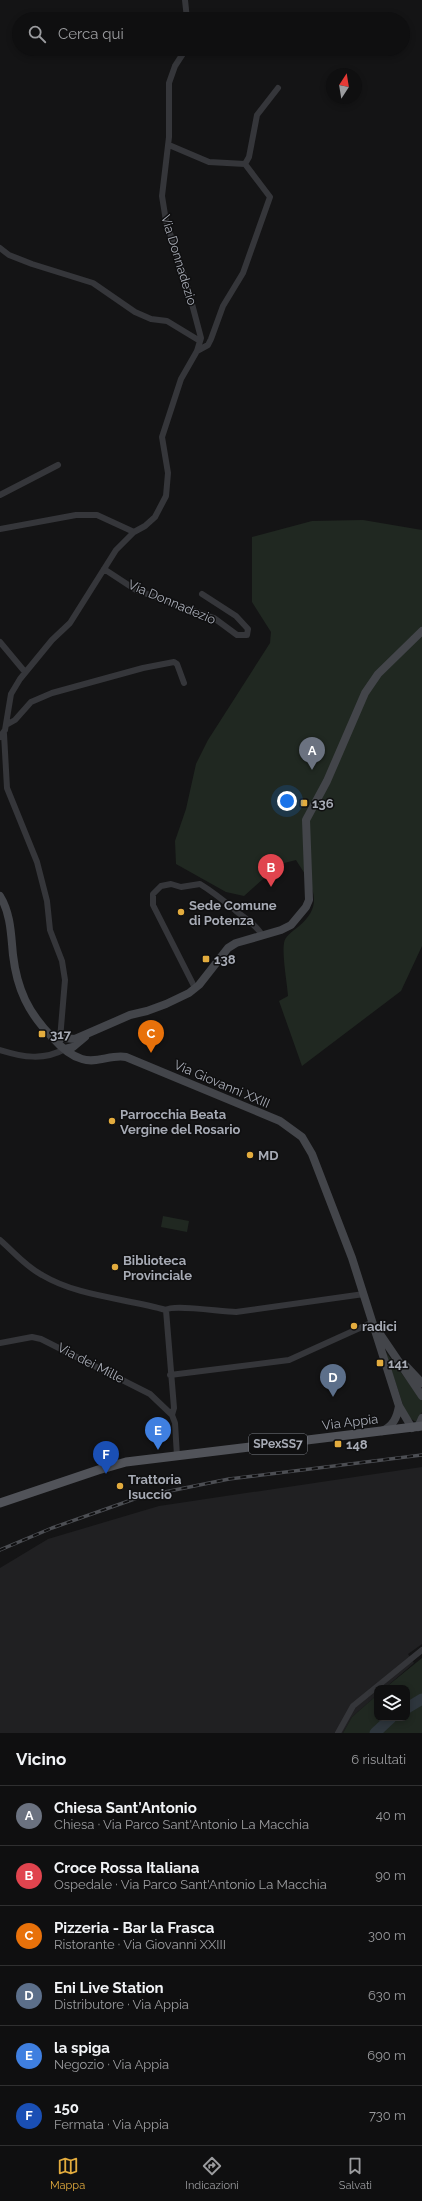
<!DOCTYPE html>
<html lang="it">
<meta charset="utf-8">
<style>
body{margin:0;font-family:Raleway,sans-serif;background:#181819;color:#f1f3f6}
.controls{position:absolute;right:12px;bottom:12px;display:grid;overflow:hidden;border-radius:8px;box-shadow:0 2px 6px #0003}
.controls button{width:36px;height:36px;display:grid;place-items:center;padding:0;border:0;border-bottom:1px solid #2f2f30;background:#0f0f10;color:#f1f3f6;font:20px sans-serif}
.compass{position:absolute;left:326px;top:68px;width:36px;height:36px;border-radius:50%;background:#0f0f10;box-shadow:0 2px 6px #0003;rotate:12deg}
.you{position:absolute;left:287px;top:801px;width:14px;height:14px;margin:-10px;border:3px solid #fff;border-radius:50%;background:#1a73e8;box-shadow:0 0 0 6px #1a73e833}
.badge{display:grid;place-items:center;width:26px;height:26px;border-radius:50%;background:#e3ac3e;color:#fff;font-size:13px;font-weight:700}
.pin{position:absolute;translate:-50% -33px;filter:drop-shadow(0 1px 2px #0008)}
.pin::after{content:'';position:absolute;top:21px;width:14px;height:12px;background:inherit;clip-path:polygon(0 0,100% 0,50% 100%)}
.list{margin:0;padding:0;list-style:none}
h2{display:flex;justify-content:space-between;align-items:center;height:52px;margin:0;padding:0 16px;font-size:17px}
h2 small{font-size:13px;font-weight:400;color:#9b9c9f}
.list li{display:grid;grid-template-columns:26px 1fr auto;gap:12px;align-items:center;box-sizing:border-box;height:60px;padding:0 16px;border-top:1px solid #2f2f30}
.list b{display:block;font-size:15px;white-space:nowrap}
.list p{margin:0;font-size:13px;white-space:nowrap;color:#9b9c9f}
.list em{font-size:13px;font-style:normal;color:#9b9c9f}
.icon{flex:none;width:22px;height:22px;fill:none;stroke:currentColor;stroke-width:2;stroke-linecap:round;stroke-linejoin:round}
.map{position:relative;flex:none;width:422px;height:1733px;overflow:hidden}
.search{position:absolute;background:#0f0f10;box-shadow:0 2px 6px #0003;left:12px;right:12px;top:12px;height:44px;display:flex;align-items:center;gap:10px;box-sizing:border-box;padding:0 14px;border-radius:22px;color:#9b9c9f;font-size:15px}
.sheet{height:412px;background:#0f0f10}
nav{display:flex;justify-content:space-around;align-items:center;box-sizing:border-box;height:56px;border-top:1px solid #2f2f30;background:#0f0f10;font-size:11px;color:#9b9c9f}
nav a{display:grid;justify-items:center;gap:2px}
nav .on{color:#e3ac3e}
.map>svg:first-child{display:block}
.built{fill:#202022}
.green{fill:#202821}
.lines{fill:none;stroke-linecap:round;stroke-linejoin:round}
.river{stroke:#2e363d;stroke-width:11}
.street{stroke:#35363a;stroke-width:6}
.secondary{stroke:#43454a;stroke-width:8}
.primary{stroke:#515359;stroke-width:9}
.rail-casing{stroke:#4c4e53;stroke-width:3.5}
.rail{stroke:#0f0f10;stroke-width:2;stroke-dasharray:6;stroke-linecap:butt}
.poi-dot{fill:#e3ac3e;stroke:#0f0f10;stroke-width:1.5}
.labels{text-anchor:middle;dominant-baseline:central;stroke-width:3;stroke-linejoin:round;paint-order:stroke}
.shield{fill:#0f0f10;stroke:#797c84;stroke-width:1}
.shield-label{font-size:12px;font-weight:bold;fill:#a7abb5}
.street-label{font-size:13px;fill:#a7abb5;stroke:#0f0f10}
.poi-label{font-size:13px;font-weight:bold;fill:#a7abb5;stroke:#0f0f10;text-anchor:start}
</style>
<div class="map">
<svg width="422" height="1733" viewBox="0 0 422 1733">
<rect width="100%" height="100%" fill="#141415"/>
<path class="built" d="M 422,1467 L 422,1644 L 408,1654 L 414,1663 L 385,1688 L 377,1688 L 377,1695 L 352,1717 L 343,1733 L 0,1733 L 0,1568 L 48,1539 L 159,1506 Z"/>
<path class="green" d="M 363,520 L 422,530 L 422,946 L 401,991 L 302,1066 L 279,1001 L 288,996 C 287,983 282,955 284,943 C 285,936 293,931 298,927 C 326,904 312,885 296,860 L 280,864 L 244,896 L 226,892 L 176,864 L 175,841 L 186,809 L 196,764 L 208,740 L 270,643 L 271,632 L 252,602 L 252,537 L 312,521 Z
M 163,1216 L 189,1221 L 187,1232 L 161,1227 Z
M 385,1351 L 422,1401 L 422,1412 L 416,1422 L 408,1417 L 405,1411 Z
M 422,1658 L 422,1733 L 343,1733 L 352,1717 L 377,1695 L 377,1718 L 407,1718 L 407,1688 L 385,1688 Z"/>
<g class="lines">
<path class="river" d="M 407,1708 L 422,1699
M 375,1733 L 391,1718"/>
<path class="street" d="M 185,0 L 187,19
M 169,145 L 209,162 L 245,164 L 270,197 L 243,273 L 223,306 L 211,339 L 208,345 L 197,351
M 245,164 L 249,157 L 257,115 L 278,88
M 0,248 L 9,255 L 32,264 L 93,283 L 135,312 L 151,319 L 167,321 L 200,341
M 0,495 L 58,465
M 0,529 L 76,515 L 97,515 L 134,532
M 104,569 L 136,590 L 214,618 L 237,635 L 247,635 L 248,629 L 236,616 L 202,594
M 0,642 L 25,672
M 6,725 L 15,720 L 31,702 L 52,693 L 143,668 L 174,662 L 177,664 L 184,683
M 4,734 L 7,788 L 37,862 L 47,901 L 50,930 L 62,961 L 65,980 L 60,1039
M 0,737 L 5,730 L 11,694 L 20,679 L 52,640 L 70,623 L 116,550 L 134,532 L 145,526 L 155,517 L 166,496 L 168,473 L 162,437 L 181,379 L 197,351 L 201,338 L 187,285 L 166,221 L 162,196 L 169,137 L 169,83 L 175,66 L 186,49
M 195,988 L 153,905 L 153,894 L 161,886 L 171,884 L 181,887 L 200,884 C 213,892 223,900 235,910 C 245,919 255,923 262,935
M 0,1050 C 23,1057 43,1061 65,1049
M 0,1240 C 14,1252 25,1266 42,1275 C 79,1297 125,1298 166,1310
M 166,1310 C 173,1304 222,1312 236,1312 L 364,1294
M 166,1310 L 174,1408 L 172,1415
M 0,1343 L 32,1337 L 41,1339 L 150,1394 L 172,1415 L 175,1423 L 177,1456
M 170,1375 L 289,1360 L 373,1322
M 338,1733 L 353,1706 L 422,1650"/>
<path class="secondary" d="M 0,896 C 11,914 11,935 13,955 C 17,989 28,1013 53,1038 C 60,1046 71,1056 82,1059 C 97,1064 111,1054 126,1057 L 280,1121 L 302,1137 L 312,1154 L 352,1258 L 399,1406 L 412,1428
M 52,1037 L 75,1039 L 130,1015 L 147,1011 L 166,1004 L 189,993 L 199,985 L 228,948 L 236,943 L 281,930 L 291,925 L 306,907 L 309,900 L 306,820 L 327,781 L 365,693 L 378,674 L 422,631
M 65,1049 L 73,1047 L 85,1037
M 378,1331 L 422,1396
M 406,1366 L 422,1383
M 418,1427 L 422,1418
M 382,1431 C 393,1426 397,1418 399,1406"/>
<path class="primary" d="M 0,1503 L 98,1470 L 126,1462 L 422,1426"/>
<defs>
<path id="rail" d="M 0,1550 L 52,1528 L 140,1497 L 229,1479 L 422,1455"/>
</defs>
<use href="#rail" class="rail-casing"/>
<use href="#rail" class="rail"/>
</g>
<g class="poi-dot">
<rect x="300" y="799" width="8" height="8" rx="2"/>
<circle cx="181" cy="912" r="4"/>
<rect x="202" y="955" width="8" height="8" rx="2"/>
<rect x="38" y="1030" width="8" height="8" rx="2"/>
<circle cx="112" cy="1121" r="4"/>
<circle cx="250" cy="1155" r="4"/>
<circle cx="115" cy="1267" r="4"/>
<circle cx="354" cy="1326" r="4"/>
<rect x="376" y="1359" width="8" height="8" rx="2"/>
<rect x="334" y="1440" width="8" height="8" rx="2"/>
<circle cx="120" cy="1486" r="4"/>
</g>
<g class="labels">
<rect class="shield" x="249" y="1434" width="58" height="20" rx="3"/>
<g class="shield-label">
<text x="278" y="1444">SPexSS7</text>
</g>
<g class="street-label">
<text transform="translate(179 260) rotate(73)">Via Donnadezio</text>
<text transform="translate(172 602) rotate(23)">Via Donnadezio</text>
<text transform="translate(222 1084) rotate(23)">Via Giovanni XXIII</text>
<text transform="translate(91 1363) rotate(27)">Via dei Mille</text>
<text transform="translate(350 1422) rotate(-7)">Via Appia</text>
</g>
<g class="poi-label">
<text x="312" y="803">136</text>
<text x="189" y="905">Sede Comune<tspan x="189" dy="15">di Potenza</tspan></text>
<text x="214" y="959">138</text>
<text x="50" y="1034">317</text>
<text x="120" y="1114">Parrocchia Beata<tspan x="120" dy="15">Vergine del Rosario</tspan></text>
<text x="258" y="1155">MD</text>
<text x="123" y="1260">Biblioteca<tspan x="123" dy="15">Provinciale</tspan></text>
<text x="362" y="1326">radici</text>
<text x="388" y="1363">141</text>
<text x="346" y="1444">148</text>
<text x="128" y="1479">Trattoria<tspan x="128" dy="15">Isuccio</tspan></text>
</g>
</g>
</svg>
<div class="controls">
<button><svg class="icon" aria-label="layers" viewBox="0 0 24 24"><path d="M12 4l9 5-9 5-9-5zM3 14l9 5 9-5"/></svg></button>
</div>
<svg class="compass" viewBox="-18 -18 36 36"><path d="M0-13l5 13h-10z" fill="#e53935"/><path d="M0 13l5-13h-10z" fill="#9b9c9f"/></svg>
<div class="you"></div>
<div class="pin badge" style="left:312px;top:770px;background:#6b7280">A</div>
<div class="pin badge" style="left:271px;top:887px;background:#e0444e">B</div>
<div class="pin badge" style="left:151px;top:1053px;background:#e8710a">C</div>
<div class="pin badge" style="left:333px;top:1397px;background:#5c6f8a">D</div>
<div class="pin badge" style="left:158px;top:1450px;background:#3f7fe0">E</div>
<div class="pin badge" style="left:106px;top:1474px;background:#1a4fb4">F</div>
<div class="search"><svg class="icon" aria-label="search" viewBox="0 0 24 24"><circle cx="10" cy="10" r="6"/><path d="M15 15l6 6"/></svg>Cerca qui</div>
</div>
<section class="sheet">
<h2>Vicino<small>6 risultati</small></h2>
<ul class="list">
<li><span class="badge" style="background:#6b7280">A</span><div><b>Chiesa Sant'Antonio</b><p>Chiesa · Via Parco Sant'Antonio La Macchia</p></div><em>40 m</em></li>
<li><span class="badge" style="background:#e0444e">B</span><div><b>Croce Rossa Italiana</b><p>Ospedale · Via Parco Sant'Antonio La Macchia</p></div><em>90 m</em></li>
<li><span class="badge" style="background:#e8710a">C</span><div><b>Pizzeria - Bar la Frasca</b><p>Ristorante · Via Giovanni XXIII</p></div><em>300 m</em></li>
<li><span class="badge" style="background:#5c6f8a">D</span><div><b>Eni Live Station</b><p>Distributore · Via Appia</p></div><em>630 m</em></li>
<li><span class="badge" style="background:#3f7fe0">E</span><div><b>la spiga</b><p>Negozio · Via Appia</p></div><em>690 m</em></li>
<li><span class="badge" style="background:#1a4fb4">F</span><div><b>150</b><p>Fermata · Via Appia</p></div><em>730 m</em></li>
</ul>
</section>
<nav>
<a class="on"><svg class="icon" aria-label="map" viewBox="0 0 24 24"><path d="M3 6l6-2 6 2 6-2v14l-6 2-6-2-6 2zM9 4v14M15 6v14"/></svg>Mappa</a>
<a><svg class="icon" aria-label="directions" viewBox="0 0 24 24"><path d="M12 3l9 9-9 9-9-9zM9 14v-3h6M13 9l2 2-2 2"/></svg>Indicazioni</a>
<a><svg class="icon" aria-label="saved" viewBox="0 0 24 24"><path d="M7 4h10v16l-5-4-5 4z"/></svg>Salvati</a>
</nav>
